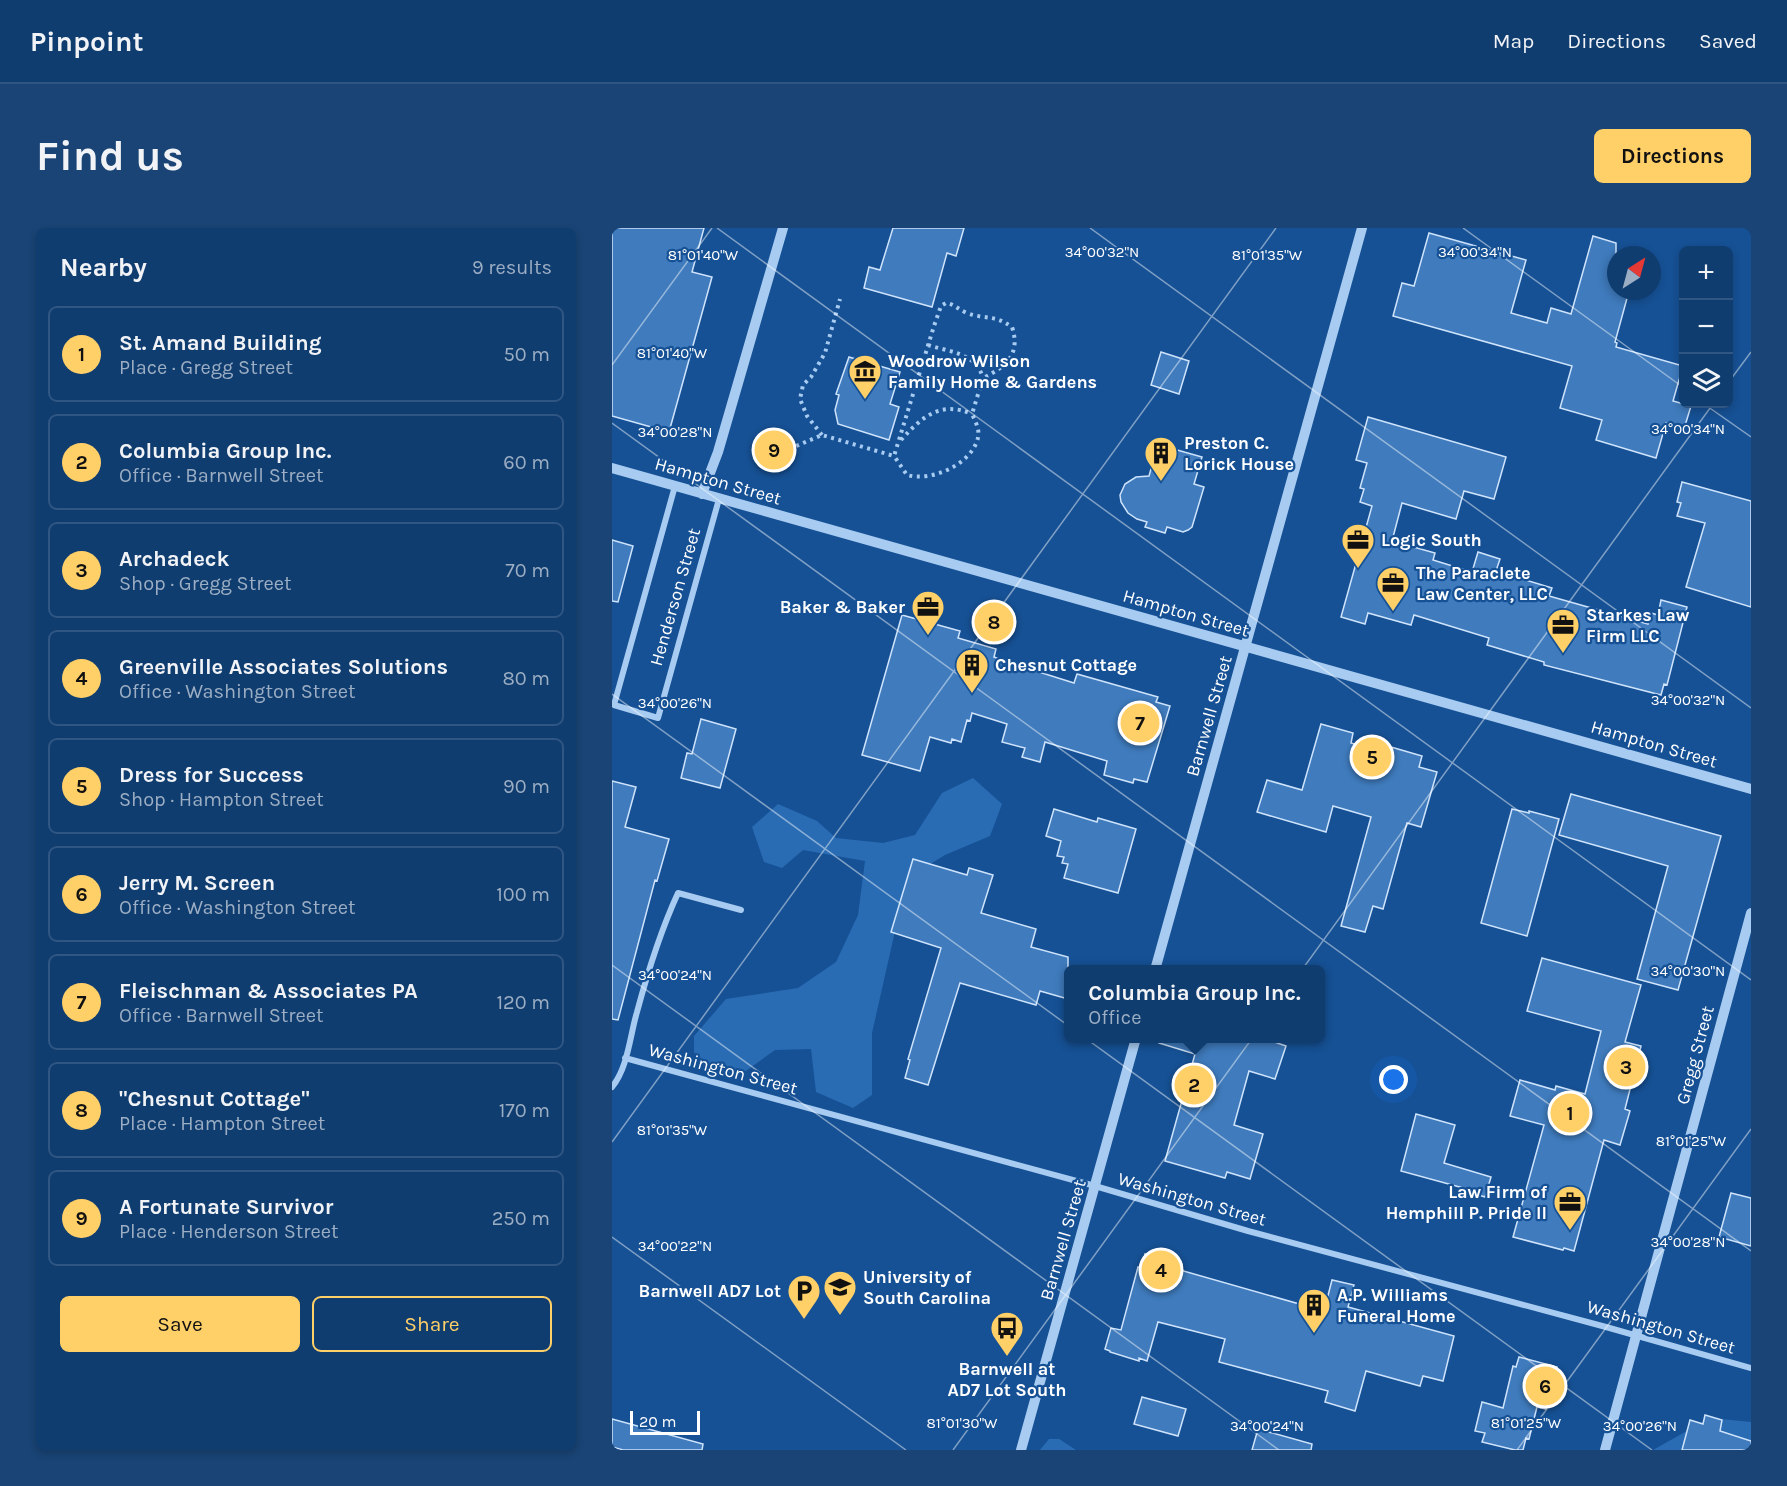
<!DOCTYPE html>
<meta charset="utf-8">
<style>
body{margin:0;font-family:Karla,sans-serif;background:#194475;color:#f1f3f6}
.controls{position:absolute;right:18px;top:18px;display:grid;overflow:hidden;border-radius:9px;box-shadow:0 3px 9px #0003}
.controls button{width:54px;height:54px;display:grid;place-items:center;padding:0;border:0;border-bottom:2px solid #305683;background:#103d70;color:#f1f3f6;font:30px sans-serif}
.compass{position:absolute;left:995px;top:18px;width:54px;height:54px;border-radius:50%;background:#103d70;box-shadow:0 3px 9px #0003;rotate:36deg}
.scale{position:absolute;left:18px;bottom:15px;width:70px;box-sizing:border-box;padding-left:6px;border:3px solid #fff;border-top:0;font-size:16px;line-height:21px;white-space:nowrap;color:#fff;-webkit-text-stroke:4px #165195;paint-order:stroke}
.you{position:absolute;left:782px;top:852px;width:21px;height:21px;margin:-15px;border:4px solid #fff;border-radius:50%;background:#1a73e8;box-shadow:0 0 0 9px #1a73e833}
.badge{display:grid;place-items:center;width:39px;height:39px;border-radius:50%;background:#ffcf68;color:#111;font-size:20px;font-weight:700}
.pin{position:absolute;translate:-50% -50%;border:3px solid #fff;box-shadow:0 2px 6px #0006}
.popup{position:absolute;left:452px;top:737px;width:261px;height:78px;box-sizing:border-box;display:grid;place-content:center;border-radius:9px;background:#103d70;filter:drop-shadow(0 2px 4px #0005);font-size:20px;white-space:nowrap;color:#9caec3}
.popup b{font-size:22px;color:#f1f3f6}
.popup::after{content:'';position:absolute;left:50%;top:100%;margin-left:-12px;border:12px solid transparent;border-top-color:#103d70}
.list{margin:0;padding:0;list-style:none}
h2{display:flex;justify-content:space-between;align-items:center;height:78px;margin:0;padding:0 24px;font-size:26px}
h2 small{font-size:20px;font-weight:400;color:#9caec3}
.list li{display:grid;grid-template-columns:39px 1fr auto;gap:18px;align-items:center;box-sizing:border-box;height:96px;margin:0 12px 12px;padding:0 12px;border:2px solid #305683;border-radius:9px}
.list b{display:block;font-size:22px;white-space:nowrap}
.list p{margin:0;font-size:20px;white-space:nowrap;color:#9caec3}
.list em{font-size:20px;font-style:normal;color:#9caec3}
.actions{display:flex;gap:12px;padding:18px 24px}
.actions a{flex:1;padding:14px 0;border:2px solid #ffcf68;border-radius:9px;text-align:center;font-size:21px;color:#ffcf68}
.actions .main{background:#ffcf68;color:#111}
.icon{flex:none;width:33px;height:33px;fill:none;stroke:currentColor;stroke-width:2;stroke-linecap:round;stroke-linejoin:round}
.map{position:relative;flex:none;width:1139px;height:1222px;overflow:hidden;border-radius:9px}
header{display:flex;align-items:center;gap:36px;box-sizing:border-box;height:84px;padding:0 30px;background:#103d70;border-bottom:2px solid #305683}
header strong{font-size:28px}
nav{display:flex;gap:33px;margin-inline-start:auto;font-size:21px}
.intro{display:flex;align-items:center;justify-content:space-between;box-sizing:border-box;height:144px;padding:0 36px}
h1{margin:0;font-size:42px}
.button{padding:15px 27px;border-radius:9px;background:#ffcf68;color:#111;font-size:21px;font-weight:700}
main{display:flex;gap:36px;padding:0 36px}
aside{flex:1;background:#103d70;border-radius:9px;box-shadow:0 3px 9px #0003}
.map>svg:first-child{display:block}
.green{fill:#296cb4}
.building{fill:#3f7bbd;stroke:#cfe4fc;stroke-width:1.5}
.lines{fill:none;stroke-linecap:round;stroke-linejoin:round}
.path{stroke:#a7cbf1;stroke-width:4;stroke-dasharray:3 4.5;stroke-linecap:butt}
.minor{stroke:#a7cbf1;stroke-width:6}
.tertiary{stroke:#a7cbf1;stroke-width:10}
.ticks{fill:none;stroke:#fff;stroke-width:1.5;stroke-opacity:0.45}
.labels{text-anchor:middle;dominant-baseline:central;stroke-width:4.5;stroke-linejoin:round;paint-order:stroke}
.poi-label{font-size:18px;font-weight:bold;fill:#fff;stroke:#165195;text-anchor:start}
.street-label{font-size:18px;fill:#fff;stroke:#165195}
.ticks-label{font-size:15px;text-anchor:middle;fill:#fff;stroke:#165195;stroke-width:4.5;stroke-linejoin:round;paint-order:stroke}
</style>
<header>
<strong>Pinpoint</strong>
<nav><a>Map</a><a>Directions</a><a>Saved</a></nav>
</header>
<div class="intro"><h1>Find us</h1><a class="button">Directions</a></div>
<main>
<aside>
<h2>Nearby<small>9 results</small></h2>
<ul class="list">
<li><span class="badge">1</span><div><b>St. Amand Building</b><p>Place · Gregg Street</p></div><em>50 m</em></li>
<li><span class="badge">2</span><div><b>Columbia Group Inc.</b><p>Office · Barnwell Street</p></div><em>60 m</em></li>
<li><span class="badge">3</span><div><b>Archadeck</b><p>Shop · Gregg Street</p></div><em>70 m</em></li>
<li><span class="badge">4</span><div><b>Greenville Associates Solutions</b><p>Office · Washington Street</p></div><em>80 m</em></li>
<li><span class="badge">5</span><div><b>Dress for Success</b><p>Shop · Hampton Street</p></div><em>90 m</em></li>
<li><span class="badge">6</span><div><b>Jerry M. Screen</b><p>Office · Washington Street</p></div><em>100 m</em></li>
<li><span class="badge">7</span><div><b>Fleischman &amp; Associates PA</b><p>Office · Barnwell Street</p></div><em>120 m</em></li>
<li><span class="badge">8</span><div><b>&quot;Chesnut Cottage&quot;</b><p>Place · Hampton Street</p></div><em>170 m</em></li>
<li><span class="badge">9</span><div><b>A Fortunate Survivor</b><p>Place · Henderson Street</p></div><em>250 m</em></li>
</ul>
<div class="actions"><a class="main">Save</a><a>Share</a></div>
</aside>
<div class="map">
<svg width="1139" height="1222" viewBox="0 0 1139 1222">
<rect width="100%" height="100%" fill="#165195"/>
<path class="green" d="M 361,550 L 390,576 L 378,608 L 333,627 L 295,650 L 260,805 L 260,867 L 241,880 L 204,864 L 199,821 L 163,822 L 131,845 L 102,846 L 82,824 L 82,808 L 114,771 L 186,760 L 224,734 L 246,687 L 253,633 L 191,622 L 170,640 L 152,634 L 140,599 L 166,576 L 205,593 L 224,610 L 271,615 L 303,607 L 330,565 Z
M 1098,1190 L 1139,1194 L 1139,1222 L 1041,1222 Z
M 437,1211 L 447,1211 L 464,1222 L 428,1222 Z"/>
<path class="building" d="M 0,0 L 92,0 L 80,44 L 100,49 L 57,204 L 0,188 Z
M 281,0 L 352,0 L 344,28 L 335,25 L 320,79 L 252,60 L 257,39 L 268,42 Z
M 817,5 L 914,32 L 899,85 L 935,95 L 939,80 L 959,86 L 981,8 L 1004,15 L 1004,63 L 1017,63 L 1003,114 L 1005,115 L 1004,119 L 1071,138 L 1061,173 L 1079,178 L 1072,201 L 1054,195 L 1044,230 L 984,212 L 990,192 L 948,180 L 960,138 L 781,88 L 790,55 L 802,58 Z
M 549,124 L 577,133 L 567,166 L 539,157 Z
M 237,129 L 288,144 L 278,176 L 287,179 L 277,212 L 226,196 L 223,182 L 227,167 L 224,166 Z
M 756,189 L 894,229 L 882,271 L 852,263 L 844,291 L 790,275 L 780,313 L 823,325 L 821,332 L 860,344 L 866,324 L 888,331 L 884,343 L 940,360 L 937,368 L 1036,396 L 1039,385 L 1046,387 L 1049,372 L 1075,379 L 1055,457 L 1052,456 L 1049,467 L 932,437 L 932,434 L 875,417 L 877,410 L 802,387 L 799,397 L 756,385 L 753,396 L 729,389 L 760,278 L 748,274 L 752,261 L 748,260 L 755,235 L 744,232 Z
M 551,218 L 590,229 L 582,256 L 592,259 L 580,299 L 576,302 L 571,304 L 555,299 L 553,305 L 533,299 L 535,294 L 525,291 L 516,285 L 509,274 L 508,267 L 513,256 L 524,249 L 537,248 L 541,234 L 547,235 Z
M 1070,254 L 1139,273 L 1139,379 L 1074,359 L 1093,295 L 1065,288 L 1069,275 L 1065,274 Z
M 0,312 L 21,318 L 6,374 L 0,373 Z
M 290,387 L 348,403 L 346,410 L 384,421 L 382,429 L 395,434 L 462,455 L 465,446 L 546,469 L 544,474 L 558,478 L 535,554 L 522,551 L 521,555 L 492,547 L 495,533 L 433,514 L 428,534 L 410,529 L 413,520 L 390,514 L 395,496 L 360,485 L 358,493 L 355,492 L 349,514 L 340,511 L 339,515 L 318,509 L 308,543 L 250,527 Z
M 89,491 L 124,501 L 108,560 L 69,550 L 75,525 L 80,526 Z
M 709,496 L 741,505 L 739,515 L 777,526 L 779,519 L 810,528 L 807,539 L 825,544 L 809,599 L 795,595 L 771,681 L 761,678 L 753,704 L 729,698 L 759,589 L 721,578 L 714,604 L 645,584 L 655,552 L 690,562 Z
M 0,553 L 24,559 L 13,599 L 57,611 L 45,653 L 43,652 L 6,792 L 0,791 Z
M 959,566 L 1109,608 L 1066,762 L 1025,751 L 1056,638 L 947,607 Z
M 442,581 L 485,594 L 486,590 L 524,601 L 506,665 L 452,650 L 456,636 L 450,635 L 452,629 L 445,628 L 449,613 L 434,608 Z
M 900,581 L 917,585 L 917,583 L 947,591 L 915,708 L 869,695 Z
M 301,631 L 355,647 L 357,640 L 381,647 L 369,685 L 424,701 L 419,719 L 456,729 L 456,771 L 428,763 L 424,777 L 348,755 L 316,857 L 293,850 L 298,832 L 296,831 L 329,720 L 279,704 Z
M 930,730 L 1029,757 L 1013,814 L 1029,818 L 1013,881 L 1018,883 L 1008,917 L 992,912 L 962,1023 L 952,1020 L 951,1022 L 901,1009 L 932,897 L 898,888 L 908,852 L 943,862 L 944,858 L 973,866 L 989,803 L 915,783 Z
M 548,810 L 651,810 L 674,818 L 663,851 L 637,843 L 622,897 L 651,906 L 638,951 L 615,944 L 613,950 L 553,933 L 583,826 L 547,815 Z
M 804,886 L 843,897 L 832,935 L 879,949 L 873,969 L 854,963 L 855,961 L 789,943 Z
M 1119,965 L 1139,970 L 1139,1018 L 1107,1009 Z
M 533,1026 L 570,1036 L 568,1042 L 712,1083 L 720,1052 L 742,1057 L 736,1079 L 842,1108 L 831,1153 L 811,1148 L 808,1158 L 754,1143 L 743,1183 L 713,1174 L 716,1163 L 607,1134 L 613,1111 L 546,1094 L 535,1133 L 527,1130 L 527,1133 L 498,1124 L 498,1123 L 493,1121 L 499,1100 L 509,1102 L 526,1039 L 530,1040 Z
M 907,1129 L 945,1139 L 934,1181 L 925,1179 L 917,1211 L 914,1210 L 911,1222 L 903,1222 L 870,1214 L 873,1205 L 863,1203 L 870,1174 L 891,1180 L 901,1138 L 904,1139 Z
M 530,1169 L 574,1181 L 566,1208 L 522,1196 Z
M 1093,1187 L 1110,1192 L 1108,1203 L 1139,1213 L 1139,1222 L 1070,1222 L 1078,1192 L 1091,1196 Z
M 0,1191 L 91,1216 L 90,1222 L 11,1222 L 0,1219 Z
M 646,1201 L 700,1216 L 699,1222 L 640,1222 Z"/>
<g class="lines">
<path class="path" d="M 316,117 C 338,124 364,125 371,150
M 210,207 L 195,188 L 188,171 L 191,157 L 199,149 L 213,125 L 228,71
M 289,212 C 309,190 328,172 360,186
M 155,239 L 163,227 L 210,207 L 282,228 L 322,98 L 329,78 L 334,75 C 342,76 347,82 355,85 C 374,92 382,86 400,99 C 409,126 394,139 371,150 L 360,186 C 364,195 369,203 365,213 C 357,237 319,254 295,247 L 282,228"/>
<path class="minor" d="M 63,258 L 2,477 L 46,490 L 107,271
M 13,830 L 483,958 L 636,1003 L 994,1099 L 1139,1140
M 0,859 C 16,840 18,807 25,784 C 36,743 48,704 66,665 L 129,682"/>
<path class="tertiary" d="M 0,240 L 1139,561
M 90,266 L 106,224 L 171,0
M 543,742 L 750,0
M 409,1222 L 524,810
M 993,1222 L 1139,685"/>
</g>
<path class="ticks" d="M 105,0 L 1139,752M 478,0 L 1139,480M 851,0 L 1072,160M 0,137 L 100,0M 1116,155 L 1139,124M 1092,176 L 1139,209M 0,195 L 1139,1023M 0,466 L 1040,1222M 0,737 L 667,1222M 0,914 L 664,0M 0,1009 L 294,1222M 341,1222 L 1101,176M 905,1222 L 1139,901"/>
<defs>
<symbol id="museum-pin" viewBox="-11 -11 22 30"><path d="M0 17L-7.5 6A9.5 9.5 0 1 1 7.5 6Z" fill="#ffcf68" stroke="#165195"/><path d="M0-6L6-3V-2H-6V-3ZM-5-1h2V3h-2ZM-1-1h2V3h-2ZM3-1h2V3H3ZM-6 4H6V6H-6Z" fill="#111"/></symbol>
<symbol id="building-pin" viewBox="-11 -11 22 30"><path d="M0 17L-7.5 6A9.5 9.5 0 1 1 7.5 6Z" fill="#ffcf68" stroke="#165195"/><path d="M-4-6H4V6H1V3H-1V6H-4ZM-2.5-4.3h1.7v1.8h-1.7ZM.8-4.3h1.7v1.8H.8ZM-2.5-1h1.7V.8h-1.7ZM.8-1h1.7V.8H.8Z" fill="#111"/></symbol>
<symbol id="office-pin" viewBox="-11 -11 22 30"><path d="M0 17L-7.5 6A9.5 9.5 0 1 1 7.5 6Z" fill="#ffcf68" stroke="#165195"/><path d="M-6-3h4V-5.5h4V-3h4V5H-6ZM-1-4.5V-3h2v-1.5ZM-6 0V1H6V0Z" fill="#111"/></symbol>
<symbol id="university-pin" viewBox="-11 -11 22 30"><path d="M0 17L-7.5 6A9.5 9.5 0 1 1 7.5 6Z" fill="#ffcf68" stroke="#165195"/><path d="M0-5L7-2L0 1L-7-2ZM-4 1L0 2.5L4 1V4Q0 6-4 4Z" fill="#111"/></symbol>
<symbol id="parking-pin" viewBox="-11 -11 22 30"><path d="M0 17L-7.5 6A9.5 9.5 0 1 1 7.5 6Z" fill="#ffcf68" stroke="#165195"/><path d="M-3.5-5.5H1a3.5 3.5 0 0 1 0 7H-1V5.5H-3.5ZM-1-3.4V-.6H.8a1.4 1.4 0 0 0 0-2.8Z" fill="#111"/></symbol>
<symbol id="bus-pin" viewBox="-11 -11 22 30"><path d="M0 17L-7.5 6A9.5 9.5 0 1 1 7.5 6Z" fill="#ffcf68" stroke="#165195"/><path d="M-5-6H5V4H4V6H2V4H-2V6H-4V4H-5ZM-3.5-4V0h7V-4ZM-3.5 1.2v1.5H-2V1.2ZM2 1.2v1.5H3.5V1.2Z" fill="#111"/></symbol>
</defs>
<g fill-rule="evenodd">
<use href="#museum-pin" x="234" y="124" width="38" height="52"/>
<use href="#building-pin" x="530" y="206" width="38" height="52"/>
<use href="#office-pin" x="727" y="293" width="38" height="52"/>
<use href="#office-pin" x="762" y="336" width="38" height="52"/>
<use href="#office-pin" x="297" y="360" width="38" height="52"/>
<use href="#office-pin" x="932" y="378" width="38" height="52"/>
<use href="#building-pin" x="341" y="418" width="38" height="52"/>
<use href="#office-pin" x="939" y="955" width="38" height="52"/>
<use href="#university-pin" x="209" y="1040" width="38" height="52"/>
<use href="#parking-pin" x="173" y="1044" width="38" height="52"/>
<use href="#building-pin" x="683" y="1058" width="38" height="52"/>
<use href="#bus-pin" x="376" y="1081" width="38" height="52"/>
</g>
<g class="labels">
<g class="poi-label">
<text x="276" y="133">Woodrow Wilson<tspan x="276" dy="21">Family Home &amp; Gardens</tspan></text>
<text x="572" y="215">Preston C.<tspan x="572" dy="21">Lorick House</tspan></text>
<text x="769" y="312">Logic South</text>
<text x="804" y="345">The Paraclete<tspan x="804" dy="21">Law Center, LLC</tspan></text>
<text x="293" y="379" text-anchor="end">Baker &amp; Baker</text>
<text x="974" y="387">Starkes Law<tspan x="974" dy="21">Firm LLC</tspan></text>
<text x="383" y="437">Chesnut Cottage</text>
<text x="935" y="964" text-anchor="end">Law Firm of<tspan x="935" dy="21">Hemphill P. Pride II</tspan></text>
<text x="251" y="1049">University of<tspan x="251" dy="21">South Carolina</tspan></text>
<text x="169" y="1063" text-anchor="end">Barnwell AD7 Lot</text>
<text x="725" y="1067">A.P. Williams<tspan x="725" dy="21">Funeral Home</tspan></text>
<text x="395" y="1141" text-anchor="middle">Barnwell at<tspan x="395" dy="21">AD7 Lot South</tspan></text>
</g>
<g class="street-label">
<text transform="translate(106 253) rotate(16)">Hampton Street</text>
<text transform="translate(63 369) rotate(-74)">Henderson Street</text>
<text transform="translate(574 385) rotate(16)">Hampton Street</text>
<text transform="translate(597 488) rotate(-74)">Barnwell Street</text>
<text transform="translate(1042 516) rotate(16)">Hampton Street</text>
<text transform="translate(1083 827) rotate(-75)">Gregg Street</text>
<text transform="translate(111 841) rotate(15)">Washington Street</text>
<text transform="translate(580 971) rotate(16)">Washington Street</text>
<text transform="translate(451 1012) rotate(-74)">Barnwell Street</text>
<text transform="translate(1049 1099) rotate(16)">Washington Street</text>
</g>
</g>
<g class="ticks-label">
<text x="490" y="29">34°00'32"N</text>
<text x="863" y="29">34°00'34"N</text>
<text x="91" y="32">81°01'40"W</text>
<text x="655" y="32">81°01'35"W</text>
<text x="60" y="130">81°01'40"W</text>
<text x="1076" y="206">34°00'34"N</text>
<text x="63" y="209">34°00'28"N</text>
<text x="1076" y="477">34°00'32"N</text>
<text x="63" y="480">34°00'26"N</text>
<text x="1076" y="748">34°00'30"N</text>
<text x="63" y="752">34°00'24"N</text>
<text x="60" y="907">81°01'35"W</text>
<text x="1079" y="918">81°01'25"W</text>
<text x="1076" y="1019">34°00'28"N</text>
<text x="63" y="1023">34°00'22"N</text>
<text x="350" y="1200">81°01'30"W</text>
<text x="914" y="1200">81°01'25"W</text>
<text x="655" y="1203">34°00'24"N</text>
<text x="1028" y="1203">34°00'26"N</text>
</g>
</svg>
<div class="controls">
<button>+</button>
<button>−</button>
<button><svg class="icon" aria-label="layers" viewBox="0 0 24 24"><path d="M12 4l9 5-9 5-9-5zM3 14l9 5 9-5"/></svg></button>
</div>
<svg class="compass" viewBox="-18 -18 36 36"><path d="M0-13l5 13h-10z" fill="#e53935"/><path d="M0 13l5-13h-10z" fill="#9caec3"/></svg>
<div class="scale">20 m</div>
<div class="you"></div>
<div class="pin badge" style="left:958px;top:885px">1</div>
<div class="pin badge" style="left:582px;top:857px">2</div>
<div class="popup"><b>Columbia Group Inc.</b>Office</div>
<div class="pin badge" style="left:1014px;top:839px">3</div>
<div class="pin badge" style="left:549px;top:1042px">4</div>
<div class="pin badge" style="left:760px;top:529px">5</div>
<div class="pin badge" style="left:933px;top:1158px">6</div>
<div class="pin badge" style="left:528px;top:495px">7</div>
<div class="pin badge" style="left:382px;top:394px">8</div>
<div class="pin badge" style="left:162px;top:222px">9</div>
</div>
</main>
